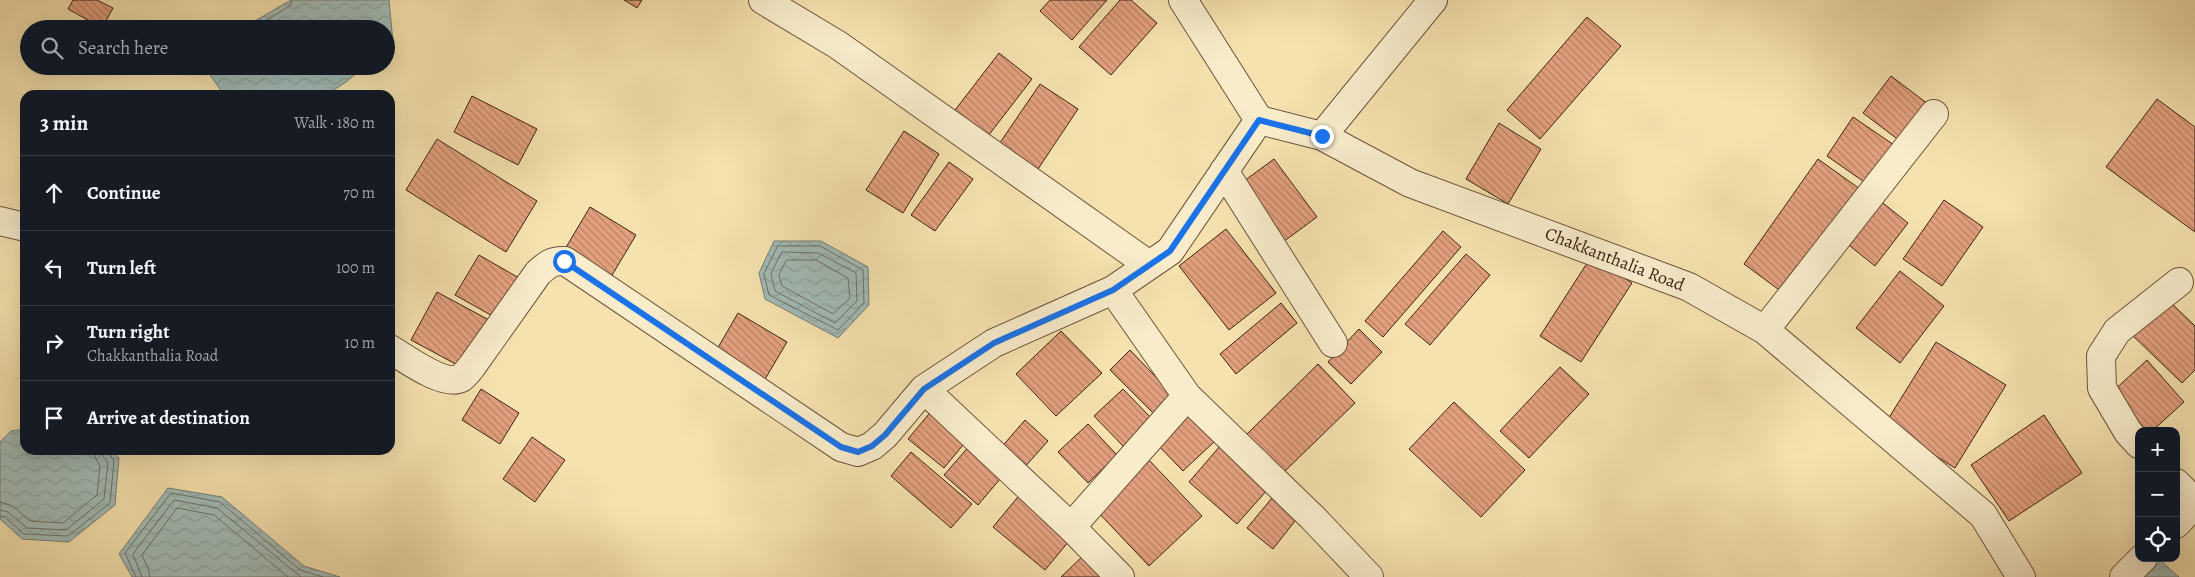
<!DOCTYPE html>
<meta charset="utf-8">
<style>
body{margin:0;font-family:Alegreya,serif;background:#20242c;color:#f1f3f6}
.controls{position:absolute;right:15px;bottom:15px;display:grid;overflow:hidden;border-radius:10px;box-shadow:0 5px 20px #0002}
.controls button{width:45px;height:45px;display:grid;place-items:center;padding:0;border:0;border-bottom:1px solid #363941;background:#171b24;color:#f1f3f6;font:25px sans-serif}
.stop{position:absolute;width:15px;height:15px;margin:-11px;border:4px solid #1a73e8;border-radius:50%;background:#fff}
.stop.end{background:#1a73e8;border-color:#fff;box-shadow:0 1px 5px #0008}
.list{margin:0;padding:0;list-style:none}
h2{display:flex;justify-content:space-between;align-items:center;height:65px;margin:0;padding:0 20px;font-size:21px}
h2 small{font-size:16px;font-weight:400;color:#9ea1a6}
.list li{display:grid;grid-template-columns:32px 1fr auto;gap:15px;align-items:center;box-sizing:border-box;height:75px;padding:0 20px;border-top:1px solid #363941}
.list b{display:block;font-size:19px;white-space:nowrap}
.list p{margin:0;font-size:16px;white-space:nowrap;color:#9ea1a6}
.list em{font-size:16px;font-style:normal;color:#9ea1a6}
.icon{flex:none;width:28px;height:28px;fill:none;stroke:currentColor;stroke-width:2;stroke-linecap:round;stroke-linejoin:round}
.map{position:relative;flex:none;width:2195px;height:577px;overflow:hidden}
.search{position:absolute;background:#171b24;box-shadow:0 5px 20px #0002;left:20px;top:20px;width:375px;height:55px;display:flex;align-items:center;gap:12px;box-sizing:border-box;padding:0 18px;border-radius:28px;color:#9ea1a6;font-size:19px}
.panel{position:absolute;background:#171b24;box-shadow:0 5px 20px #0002;left:20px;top:90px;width:375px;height:365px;border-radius:15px}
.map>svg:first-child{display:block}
.water{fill:url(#water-waves);stroke:#797e76}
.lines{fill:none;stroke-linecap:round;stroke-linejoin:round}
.shore{stroke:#706f66;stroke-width:1}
.building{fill:url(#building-back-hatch);stroke:#3e2315}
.street-casing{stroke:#6c533c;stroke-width:30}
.street{stroke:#f8eccb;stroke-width:28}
.route{stroke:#1a73e8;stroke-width:6}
.labels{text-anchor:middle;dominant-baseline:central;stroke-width:4;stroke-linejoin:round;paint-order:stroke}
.street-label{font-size:18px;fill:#3e2315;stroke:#f8eccb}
</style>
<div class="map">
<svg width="2195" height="577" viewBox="0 0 2195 577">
<defs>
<pattern id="water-waves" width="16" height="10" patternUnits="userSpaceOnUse" patternTransform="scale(1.25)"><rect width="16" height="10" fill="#a1bbb6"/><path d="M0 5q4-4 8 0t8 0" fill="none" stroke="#8ca09c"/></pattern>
<pattern id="building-back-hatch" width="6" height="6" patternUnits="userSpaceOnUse" patternTransform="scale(1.25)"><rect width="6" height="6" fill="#e3a07f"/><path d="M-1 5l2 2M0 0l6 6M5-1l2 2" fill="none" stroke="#b98267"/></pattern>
</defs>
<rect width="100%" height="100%" fill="#f5e2af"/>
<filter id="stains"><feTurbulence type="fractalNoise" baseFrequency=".004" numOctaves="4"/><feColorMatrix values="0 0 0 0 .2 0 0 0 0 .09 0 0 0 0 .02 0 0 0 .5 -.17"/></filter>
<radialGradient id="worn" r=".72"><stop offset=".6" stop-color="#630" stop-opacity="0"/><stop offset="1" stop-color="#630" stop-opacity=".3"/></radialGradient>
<path class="water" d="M 291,0 L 389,0 L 393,42 L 386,48 L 386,29 L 241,29 Z
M 204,66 L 365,66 L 346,82 L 326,95 L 224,95 Z
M 774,241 L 821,241 L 868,267 L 869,305 L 838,338 L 765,299 L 759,273 Z
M 25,429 L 25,450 L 111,450 L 119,458 L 115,505 L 69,542 L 22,539 L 0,519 L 0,442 L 11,431 Z
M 168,488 L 222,497 L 304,566 L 340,577 L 132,577 L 119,554 Z
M 2161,561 L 2179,577 L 2144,577 Z"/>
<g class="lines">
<path class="shore" d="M 251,29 L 290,6 L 292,0
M 778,246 L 820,246 L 863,270 L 864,303 L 838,330 L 769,295 L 764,274 Z
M 782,252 L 818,253 L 856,273 L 857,301 L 835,323 L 775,291 L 771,274 Z
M 787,260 L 816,260 L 848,278 L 850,298 L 833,314 L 782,286 L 779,275 Z
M 0,502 L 13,506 L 30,521 L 63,523 L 97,495 L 100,466 L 95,457 L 94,450
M 0,510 L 8,512 L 27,528 L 66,530 L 104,499 L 108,463 L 103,456 L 102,450
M 0,516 L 5,517 L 24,534 L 68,536 L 110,503 L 114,461 L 109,454 L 108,450
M 136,577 L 125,553 L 171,493 L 220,502 L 300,570 L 323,577
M 142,577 L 133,554 L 174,500 L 217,508 L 301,577
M 150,577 L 148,568 L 142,555 L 177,508 L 214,515 L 288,577"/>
</g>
<path class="building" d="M 73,0 L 97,0 L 113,8 L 102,28 L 68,9 Z
M 624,0 L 642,0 L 637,8 Z
M 1050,0 L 1107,0 L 1072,40 L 1040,11 Z
M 1120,0 L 1131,0 L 1157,23 L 1111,75 L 1079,47 Z
M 1587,17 L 1621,46 L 1540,139 L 1507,110 Z
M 999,53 L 1032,79 L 985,140 L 952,114 Z
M 1891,76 L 1928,104 L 1900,141 L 1863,113 Z
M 1040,84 L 1078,109 L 1034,175 L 995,150 Z
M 472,96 L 537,129 L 518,165 L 454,132 Z
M 2157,99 L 2195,127 L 2195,232 L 2106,167 Z
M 1853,117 L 1897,147 L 1870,186 L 1827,156 Z
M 1499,123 L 1541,149 L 1508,204 L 1466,179 Z
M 904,131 L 939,154 L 903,213 L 866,190 Z
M 437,139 L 537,201 L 506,252 L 406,190 Z
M 1274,159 L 1317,217 L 1283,242 L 1240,184 Z
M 1818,159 L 1860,189 L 1786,295 L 1744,264 Z
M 949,162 L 973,179 L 935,231 L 911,215 Z
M 1874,196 L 1908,223 L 1875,266 L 1840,238 Z
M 1944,200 L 1983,227 L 1942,286 L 1903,259 Z
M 590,207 L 636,235 L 608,282 L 562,254 Z
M 1226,229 L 1276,293 L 1229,330 L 1179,266 Z
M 1443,231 L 1461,247 L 1383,337 L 1365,321 Z
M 1466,254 L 1490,275 L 1430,345 L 1405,324 Z
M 479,255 L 519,278 L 496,318 L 455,295 Z
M 1591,257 L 1632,283 L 1581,362 L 1540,336 Z
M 1900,271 L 1944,306 L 1900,363 L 1856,328 Z
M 437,292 L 489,320 L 463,368 L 411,340 Z
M 2165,297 L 2195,326 L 2195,370 L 2182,383 L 2130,333 Z
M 1281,303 L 1297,323 L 1236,374 L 1220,354 Z
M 738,313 L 787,342 L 761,386 L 712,358 Z
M 1359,329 L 1382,352 L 1351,384 L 1328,362 Z
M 1061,331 L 1102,373 L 1056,416 L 1016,374 Z
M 1936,342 L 2006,385 L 1955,468 L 1885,424 Z
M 1130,350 L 1172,394 L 1153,413 L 1110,370 Z
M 2147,360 L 2184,402 L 2152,431 L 2141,431 L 2109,395 Z
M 1318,364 L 1355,403 L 1282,474 L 1245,436 Z
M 1560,367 L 1589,394 L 1529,458 L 1500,431 Z
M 481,389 L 519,413 L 500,444 L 462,420 Z
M 1123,389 L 1154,421 L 1125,448 L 1094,416 Z
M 1454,402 L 1525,470 L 1481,517 L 1409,449 Z
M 933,409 L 968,439 L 944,468 L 908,439 Z
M 1185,409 L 1215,441 L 1183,471 L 1153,440 Z
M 2044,415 L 2082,473 L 2009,521 L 1971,465 Z
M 1025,420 L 1048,441 L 1022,470 L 999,450 Z
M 1088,424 L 1117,455 L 1088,483 L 1058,452 Z
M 532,437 L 565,460 L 535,502 L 503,479 Z
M 972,443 L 1006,472 L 978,505 L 944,475 Z
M 1221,445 L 1269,488 L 1237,524 L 1189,482 Z
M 911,452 L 972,504 L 951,528 L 891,476 Z
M 1148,459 L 1202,516 L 1149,566 L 1096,510 Z
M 1022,492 L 1074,535 L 1045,570 L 993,527 Z
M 1277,492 L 1302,512 L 1273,549 L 1247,528 Z
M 1087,552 L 1110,577 L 1061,577 Z"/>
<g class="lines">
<defs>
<path id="street" d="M 763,0 L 838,45 L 1149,265
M 1183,0 L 1259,120 L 1322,136 L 1410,183 L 1689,287 L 1765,330 L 1983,515 L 2021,577
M 1322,136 L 1433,0
M 1224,171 L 1333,343
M 0,221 L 25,227
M 1113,290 L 1187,396 L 1313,518 L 1369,577
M 1765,330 L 1934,114
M 390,349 C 405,358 444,387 461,378 C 465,375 469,370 472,366 L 538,273 C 547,265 552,260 565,261 L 841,447 L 858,452 L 872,446 L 885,435 L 924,389 L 994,343 L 1113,290 L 1170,251 L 1259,120
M 924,389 L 1071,527
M 2139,444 L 2128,432 L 2102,388 L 2101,356 L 2117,331 L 2179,282
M 2176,483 L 2195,502
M 2176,524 L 2195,504
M 1120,577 L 1071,527 L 1187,396
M 2124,577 L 2143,558"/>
</defs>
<use href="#street" class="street-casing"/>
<use href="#street" class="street"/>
</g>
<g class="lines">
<path class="route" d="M 564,261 L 841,447 L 858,452 L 872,446 L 885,435 L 924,389 L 994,343 L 1113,290 L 1170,251 L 1259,120 L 1322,136"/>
</g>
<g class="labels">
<g class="street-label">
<text transform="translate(1615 259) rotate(21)">Chakkanthalia Road</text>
</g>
</g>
<rect width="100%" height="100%" filter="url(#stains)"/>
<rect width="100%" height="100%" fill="url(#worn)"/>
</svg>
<div class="controls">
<button>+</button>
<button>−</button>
<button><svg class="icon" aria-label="locate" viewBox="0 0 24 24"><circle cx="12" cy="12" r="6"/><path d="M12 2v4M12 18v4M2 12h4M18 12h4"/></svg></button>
</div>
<div class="stop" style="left:564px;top:261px"></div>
<div class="stop end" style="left:1322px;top:136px"></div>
<div class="search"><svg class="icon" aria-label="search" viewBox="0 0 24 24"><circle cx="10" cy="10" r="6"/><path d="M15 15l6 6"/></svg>Search here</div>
<section class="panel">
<h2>3 min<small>Walk · 180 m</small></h2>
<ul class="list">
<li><svg class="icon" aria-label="ahead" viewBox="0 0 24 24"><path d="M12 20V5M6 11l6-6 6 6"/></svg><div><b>Continue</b></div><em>70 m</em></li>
<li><svg class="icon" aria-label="left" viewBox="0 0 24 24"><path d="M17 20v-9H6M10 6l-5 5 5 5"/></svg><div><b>Turn left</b></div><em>100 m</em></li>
<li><svg class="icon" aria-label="right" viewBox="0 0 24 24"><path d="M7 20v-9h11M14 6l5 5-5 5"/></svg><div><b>Turn right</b><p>Chakkanthalia Road</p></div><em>10 m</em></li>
<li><svg class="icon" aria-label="arrive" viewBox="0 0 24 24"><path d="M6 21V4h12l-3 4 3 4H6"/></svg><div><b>Arrive at destination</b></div></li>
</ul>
</section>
</div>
